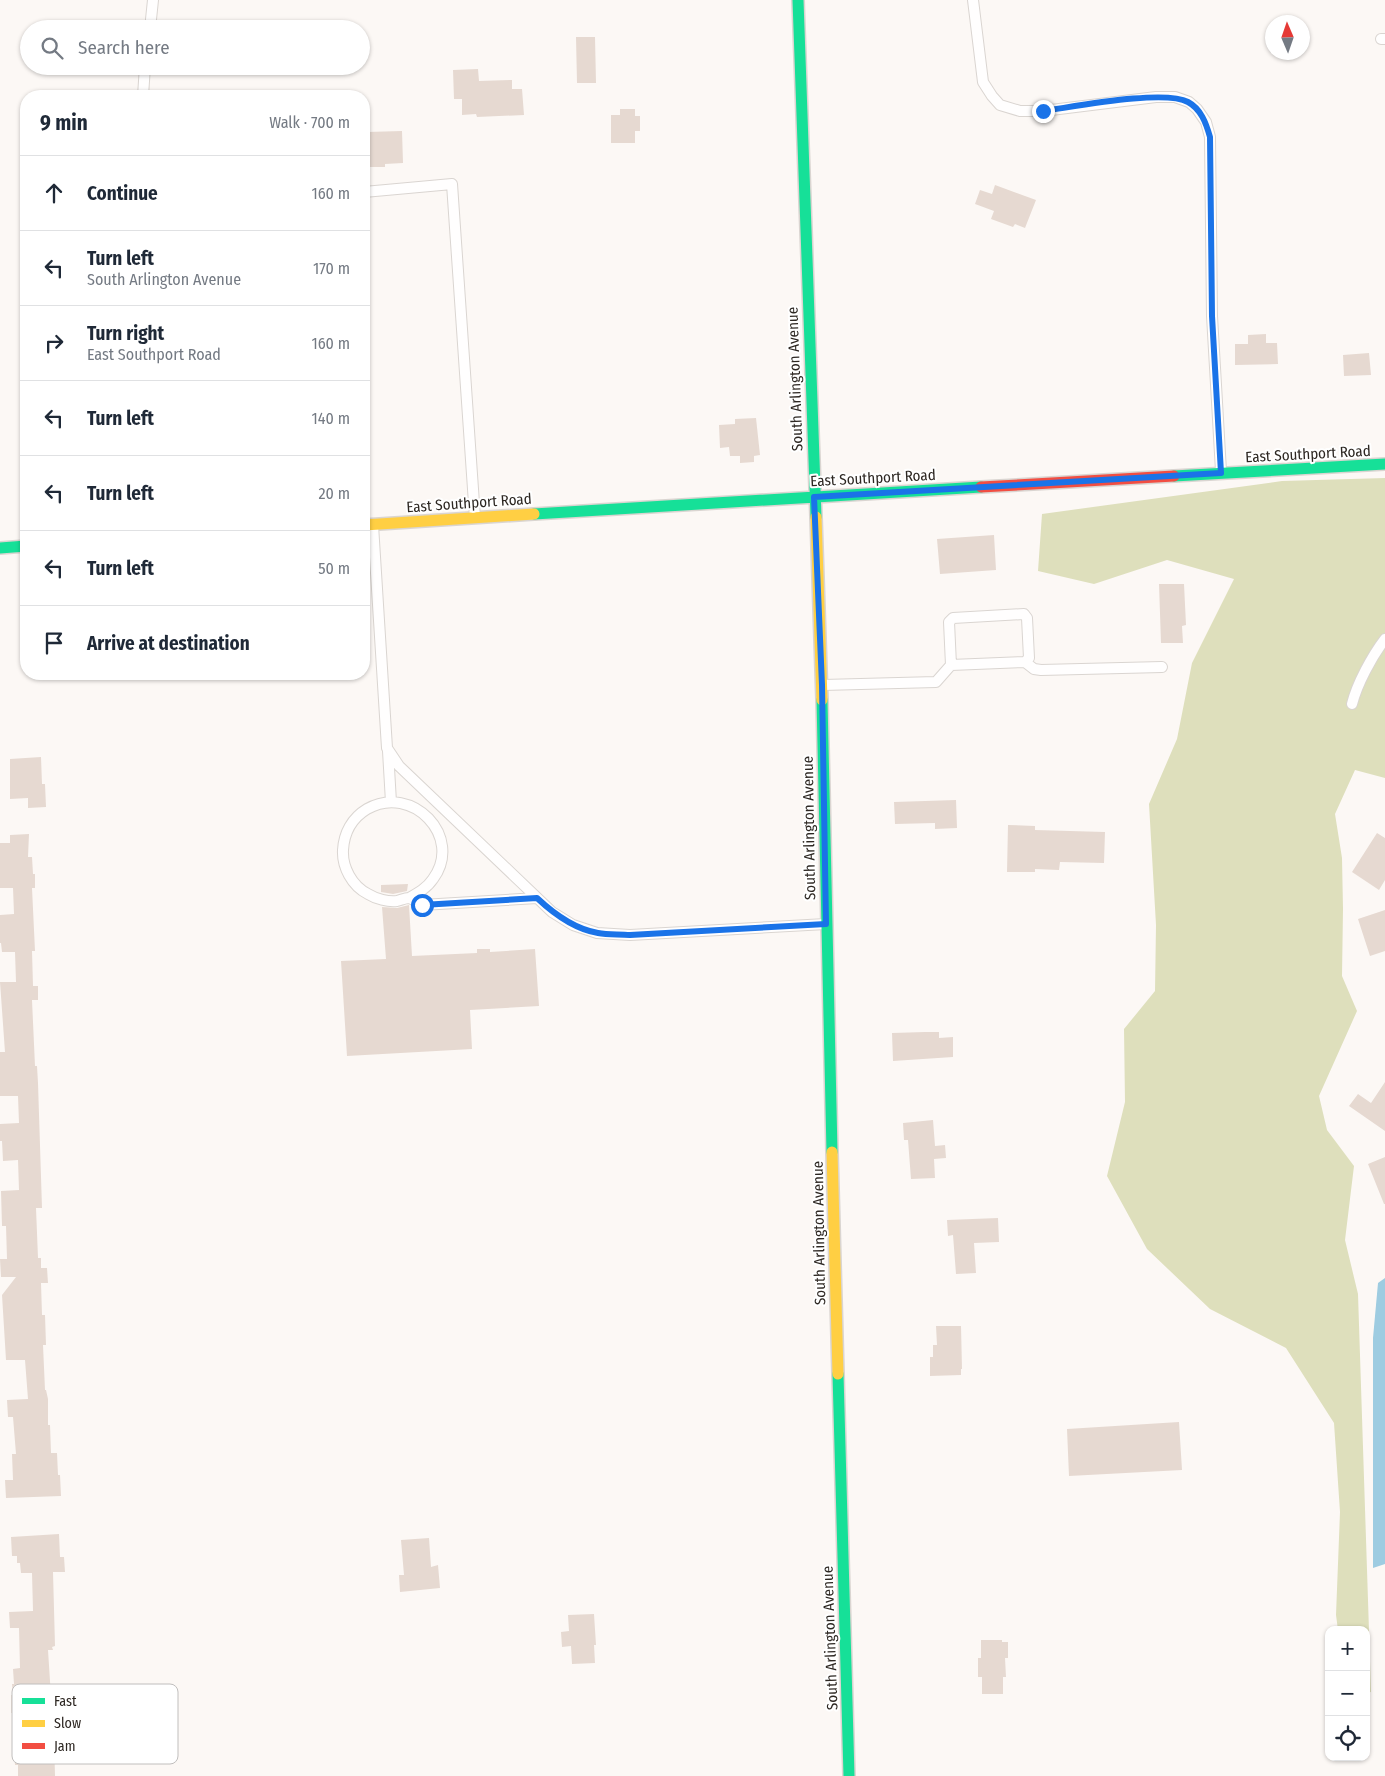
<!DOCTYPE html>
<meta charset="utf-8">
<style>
body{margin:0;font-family:"Fira Sans Condensed",sans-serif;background:#f2f2f3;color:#1f2937}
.controls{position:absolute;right:15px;bottom:15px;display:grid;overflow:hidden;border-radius:10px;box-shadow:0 1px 4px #0004}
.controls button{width:45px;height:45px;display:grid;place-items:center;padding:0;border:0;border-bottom:1px solid #e0e1e3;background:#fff;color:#1f2937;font:25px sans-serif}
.compass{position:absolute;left:1265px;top:15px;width:45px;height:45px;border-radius:50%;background:#fff;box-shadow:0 1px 4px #0004;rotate:358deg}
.stop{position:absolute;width:15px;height:15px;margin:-11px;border:4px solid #1a73e8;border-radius:50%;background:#fff}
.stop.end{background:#1a73e8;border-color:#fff;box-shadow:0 1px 5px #0008}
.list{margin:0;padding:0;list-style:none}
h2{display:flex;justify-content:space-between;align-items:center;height:65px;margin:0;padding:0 20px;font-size:21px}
h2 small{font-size:16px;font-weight:400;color:#747a83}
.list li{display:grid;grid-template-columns:32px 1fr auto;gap:15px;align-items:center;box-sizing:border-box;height:75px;padding:0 20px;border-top:1px solid #e0e1e3}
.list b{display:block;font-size:19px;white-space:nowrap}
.list p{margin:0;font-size:16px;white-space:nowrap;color:#747a83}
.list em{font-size:16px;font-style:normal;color:#747a83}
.icon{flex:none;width:28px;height:28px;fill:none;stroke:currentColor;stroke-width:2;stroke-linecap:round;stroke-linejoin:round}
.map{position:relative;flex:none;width:1385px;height:1776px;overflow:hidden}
.search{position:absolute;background:#fff;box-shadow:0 1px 4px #0004;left:20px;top:20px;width:350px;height:55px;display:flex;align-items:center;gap:12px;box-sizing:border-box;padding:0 18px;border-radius:28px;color:#747a83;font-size:19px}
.panel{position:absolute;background:#fff;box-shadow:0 1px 4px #0004;left:20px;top:90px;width:350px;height:590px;border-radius:20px}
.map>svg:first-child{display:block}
.forest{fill:#dedfbc}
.water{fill:#9ecce1}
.building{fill:#e6d9d1}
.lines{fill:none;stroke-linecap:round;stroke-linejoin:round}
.lane-casing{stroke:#dad5d1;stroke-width:12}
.fast-casing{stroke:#dad5d1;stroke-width:14}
.slow-casing{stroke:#dad5d1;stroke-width:14}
.jam-casing{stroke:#dad5d1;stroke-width:14}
.lane{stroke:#fffefe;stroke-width:10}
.fast{stroke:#16e098;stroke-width:11}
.slow{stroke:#ffcf43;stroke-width:11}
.jam{stroke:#f24e42;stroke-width:11}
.route{stroke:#1a73e8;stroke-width:6}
.labels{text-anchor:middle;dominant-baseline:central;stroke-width:4;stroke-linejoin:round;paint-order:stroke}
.street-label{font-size:15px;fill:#2d2722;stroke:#fff}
.key{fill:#fff;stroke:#c0bebd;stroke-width:1}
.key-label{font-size:14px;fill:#2d2722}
</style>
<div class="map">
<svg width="1385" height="1776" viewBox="0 0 1385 1776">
<rect width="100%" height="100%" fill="#fcf8f5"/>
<path class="forest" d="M 1385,478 L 1385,778 L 1355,770 L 1335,814 L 1342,858 L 1343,909 L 1342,976 L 1357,1011 L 1319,1096 L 1327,1130 L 1354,1166 L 1345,1240 L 1358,1294 L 1371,1692 L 1366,1693 L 1366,1630 L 1338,1630 L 1336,1615 L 1340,1512 L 1334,1423 L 1286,1348 L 1210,1309 L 1147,1249 L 1107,1176 L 1125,1102 L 1124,1029 L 1155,991 L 1156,925 L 1149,804 L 1177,739 L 1192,663 L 1234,579 L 1167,560 L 1094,584 L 1038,571 L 1042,514 L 1282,481 Z"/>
<path class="water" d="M 1385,1278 L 1385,1564 L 1373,1568 L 1373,1338 L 1378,1283 Z"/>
<path class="building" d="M 576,37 L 595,37 L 596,83 L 577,83 Z
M 478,69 L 479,81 L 512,80 L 512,89 L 522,89 L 524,115 L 477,117 L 476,114 L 462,115 L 462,99 L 454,99 L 453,70 Z
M 620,109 L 635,109 L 635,116 L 640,116 L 640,131 L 635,131 L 635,143 L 611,143 L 611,115 L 620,115 Z
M 402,131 L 403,163 L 385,164 L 385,167 L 364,167 L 364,143 L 368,143 L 367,132 Z
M 995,185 L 1036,200 L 1025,228 L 1015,224 L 1013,227 L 991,219 L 994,211 L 975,204 L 980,190 L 992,194 Z
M 1266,334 L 1266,343 L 1277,343 L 1278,364 L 1235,365 L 1235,344 L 1248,344 L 1248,335 Z
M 1369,353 L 1371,375 L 1344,376 L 1343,355 Z
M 756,418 L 760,455 L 754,456 L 754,462 L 740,463 L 740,456 L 730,456 L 729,447 L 720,448 L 719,425 L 735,424 L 735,419 Z
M 994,535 L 996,570 L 940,574 L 937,539 Z
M 1159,584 L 1184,584 L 1186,625 L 1182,626 L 1183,643 L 1161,643 Z
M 41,757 L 42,784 L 45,784 L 46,807 L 28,808 L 28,798 L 10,799 L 10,759 Z
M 956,800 L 957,828 L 935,829 L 935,823 L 895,824 L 894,802 Z
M 1008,825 L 1035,826 L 1035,830 L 1105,832 L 1104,863 L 1060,862 L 1059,870 L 1035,869 L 1035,872 L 1007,872 Z
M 1377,833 L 1385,838 L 1385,880 L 1379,890 L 1352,872 Z
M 29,834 L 28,857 L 32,857 L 33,874 L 35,874 L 35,888 L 32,888 L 35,951 L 32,951 L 33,986 L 38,986 L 38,1000 L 32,1000 L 35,1066 L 37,1066 L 38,1083 L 42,1208 L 36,1208 L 38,1258 L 41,1258 L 41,1268 L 47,1268 L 48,1283 L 41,1283 L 42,1315 L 45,1315 L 46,1345 L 43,1345 L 45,1390 L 46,1390 L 48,1399 L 48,1425 L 50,1425 L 51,1453 L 57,1453 L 58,1475 L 60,1475 L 61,1496 L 6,1498 L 5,1480 L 13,1480 L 12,1454 L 16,1454 L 13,1417 L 8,1417 L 7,1400 L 28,1399 L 25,1360 L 6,1360 L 2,1295 L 16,1277 L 1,1277 L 0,1259 L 7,1259 L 6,1226 L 2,1226 L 1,1191 L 19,1190 L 18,1160 L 3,1161 L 2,1141 L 0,1141 L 0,1124 L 19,1123 L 18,1096 L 0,1096 L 0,1052 L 5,1052 L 0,982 L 16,982 L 15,952 L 2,952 L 1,943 L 0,943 L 0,915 L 14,914 L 13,888 L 0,888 L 0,843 L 10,843 L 10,835 Z
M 408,884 L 407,891 L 393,894 L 381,892 L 381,885 Z
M 409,905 L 412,956 L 477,953 L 477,949 L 490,949 L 490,952 L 535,949 L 539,1006 L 470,1010 L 472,1049 L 347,1056 L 341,961 L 386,959 L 382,907 L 397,908 Z
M 1385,910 L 1385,951 L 1370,956 L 1358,919 Z
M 925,1032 L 939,1032 L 939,1038 L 953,1037 L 953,1057 L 893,1061 L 892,1033 Z
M 1385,1082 L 1385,1131 L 1349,1106 L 1358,1094 L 1371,1103 Z
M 933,1120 L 935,1146 L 945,1145 L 946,1158 L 934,1159 L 935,1178 L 911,1179 L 908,1140 L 904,1140 L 903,1123 Z
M 1385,1157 L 1385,1204 L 1384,1204 L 1368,1164 Z
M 998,1218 L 999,1242 L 974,1243 L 976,1273 L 956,1274 L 953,1235 L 948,1236 L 947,1220 Z
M 936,1326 L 961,1326 L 962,1369 L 961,1369 L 961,1375 L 930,1376 L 930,1357 L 933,1357 L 933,1345 L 937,1345 Z
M 1179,1422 L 1182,1470 L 1069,1476 L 1067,1429 Z
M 59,1534 L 60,1557 L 64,1557 L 65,1572 L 53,1572 L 55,1646 L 52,1647 L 53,1650 L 48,1650 L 52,1712 L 11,1713 L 11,1695 L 13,1695 L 12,1684 L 14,1684 L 13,1669 L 20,1668 L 19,1628 L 10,1628 L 9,1612 L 33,1611 L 32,1573 L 21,1573 L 20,1563 L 17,1563 L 17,1556 L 12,1556 L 11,1537 Z
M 429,1538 L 431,1567 L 438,1565 L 440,1588 L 400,1592 L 399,1575 L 404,1575 L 401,1540 Z
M 594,1614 L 596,1645 L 594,1645 L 595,1663 L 572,1664 L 571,1646 L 562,1647 L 561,1632 L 569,1631 L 568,1615 Z
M 981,1640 L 1002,1640 L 1002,1642 L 1008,1642 L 1008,1658 L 1005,1658 L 1006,1677 L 1003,1677 L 1003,1694 L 982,1694 L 982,1677 L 978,1677 L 978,1658 L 981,1658 Z
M 54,1737 L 55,1776 L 18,1776 L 18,1765 L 15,1765 L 14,1748 L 35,1747 L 35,1738 Z"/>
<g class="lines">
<defs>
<path id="lane" d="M 973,0 L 983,82 L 992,96 L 1000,105 L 1020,111 L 1043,111 L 1156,97 L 1175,97 L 1189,102 L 1197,109 L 1206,122 L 1210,137 L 1212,316 L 1221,471
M 150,29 L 153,0
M 1381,39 L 1385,39
M 143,96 L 145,66
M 364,192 L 452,184 L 475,518
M 373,525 L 387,748 L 399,766 L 552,912 L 573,925 L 597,933 L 630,935 L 826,924
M 1025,662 L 1034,669 L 1041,670 L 1162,667
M 823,685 L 936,682 L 951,665 L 949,622 L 953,618 L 1024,614 L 1027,618 L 1029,658 L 1025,662 L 951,665
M 1352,704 C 1357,684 1372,656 1385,639
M 388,751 L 391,802
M 409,898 C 418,893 427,888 433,879 C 464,837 412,783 367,809 C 352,818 344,833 343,850 C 342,867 352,886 368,894 C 376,899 388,902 397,901 C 401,900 405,898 409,898 C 413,899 418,903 422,905 L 537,898"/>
<path id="fast" d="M 798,0 L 816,517
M 1174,476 L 1385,464
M 534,514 L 981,487
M 0,548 L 26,546
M 822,700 L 832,1152
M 838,1374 L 849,1776"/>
<path id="slow" d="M 816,517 L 822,700
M 364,525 L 534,514
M 832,1152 L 838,1374"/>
<path id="jam" d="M 981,487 L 1174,476"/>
</defs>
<use href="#lane" class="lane-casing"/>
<use href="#fast" class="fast-casing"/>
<use href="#slow" class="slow-casing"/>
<use href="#jam" class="jam-casing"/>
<use href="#lane" class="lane"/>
<use href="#fast" class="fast"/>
<use href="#slow" class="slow"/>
<use href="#jam" class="jam"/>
</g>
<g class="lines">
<path class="route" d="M 422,905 L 537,898 C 554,914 574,929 598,933 C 608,935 619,934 630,935 L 826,924 L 822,685 L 814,497 L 1221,473 L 1212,316 L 1210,137 C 1206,123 1201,109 1188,102 C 1164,89 1073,107 1043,111"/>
</g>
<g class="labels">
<g class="street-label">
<text transform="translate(795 379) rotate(-92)">South Arlington Avenue</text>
<text transform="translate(1308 454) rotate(-3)">East Southport Road</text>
<text transform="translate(873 478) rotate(-3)">East Southport Road</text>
<text transform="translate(469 503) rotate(-4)">East Southport Road</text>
<text transform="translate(809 828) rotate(-91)">South Arlington Avenue</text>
<text transform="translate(819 1233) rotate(-91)">South Arlington Avenue</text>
<text transform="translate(830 1638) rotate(-92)">South Arlington Avenue</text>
</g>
</g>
<rect x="12" y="1684" width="166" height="80" rx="8" class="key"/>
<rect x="22" y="1698" width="23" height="6" fill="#16e098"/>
<rect x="22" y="1720" width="23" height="7" fill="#ffcf43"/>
<rect x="22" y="1743" width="23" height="6" fill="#f24e42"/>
<g class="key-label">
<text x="54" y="1706">Fast</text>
<text x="54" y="1728">Slow</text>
<text x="54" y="1751">Jam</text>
</g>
</svg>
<div class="controls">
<button>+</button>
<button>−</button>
<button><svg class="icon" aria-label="locate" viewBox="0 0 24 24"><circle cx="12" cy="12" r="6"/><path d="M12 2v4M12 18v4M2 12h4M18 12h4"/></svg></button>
</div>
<svg class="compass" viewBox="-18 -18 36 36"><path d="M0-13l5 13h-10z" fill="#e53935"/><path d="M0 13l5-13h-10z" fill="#747a83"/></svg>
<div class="stop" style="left:422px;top:905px"></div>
<div class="stop end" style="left:1043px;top:111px"></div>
<div class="search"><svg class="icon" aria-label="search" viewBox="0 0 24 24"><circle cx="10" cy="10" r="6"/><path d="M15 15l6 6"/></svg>Search here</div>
<section class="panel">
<h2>9 min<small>Walk · 700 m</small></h2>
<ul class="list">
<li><svg class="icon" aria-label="ahead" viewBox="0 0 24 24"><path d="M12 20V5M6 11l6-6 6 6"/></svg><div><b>Continue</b></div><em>160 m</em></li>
<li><svg class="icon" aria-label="left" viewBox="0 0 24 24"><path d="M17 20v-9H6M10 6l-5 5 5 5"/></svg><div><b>Turn left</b><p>South Arlington Avenue</p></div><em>170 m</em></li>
<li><svg class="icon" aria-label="right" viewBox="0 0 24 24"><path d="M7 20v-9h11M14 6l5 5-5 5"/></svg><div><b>Turn right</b><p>East Southport Road</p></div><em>160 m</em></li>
<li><svg class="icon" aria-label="left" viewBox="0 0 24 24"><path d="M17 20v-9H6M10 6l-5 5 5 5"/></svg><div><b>Turn left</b></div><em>140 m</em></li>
<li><svg class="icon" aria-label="left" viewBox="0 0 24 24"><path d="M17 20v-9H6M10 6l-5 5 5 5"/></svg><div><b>Turn left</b></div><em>20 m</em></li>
<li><svg class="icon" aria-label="left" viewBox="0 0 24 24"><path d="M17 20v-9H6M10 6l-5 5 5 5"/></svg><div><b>Turn left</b></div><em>50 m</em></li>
<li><svg class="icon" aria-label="arrive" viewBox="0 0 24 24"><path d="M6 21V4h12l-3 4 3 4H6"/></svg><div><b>Arrive at destination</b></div></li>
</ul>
</section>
</div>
